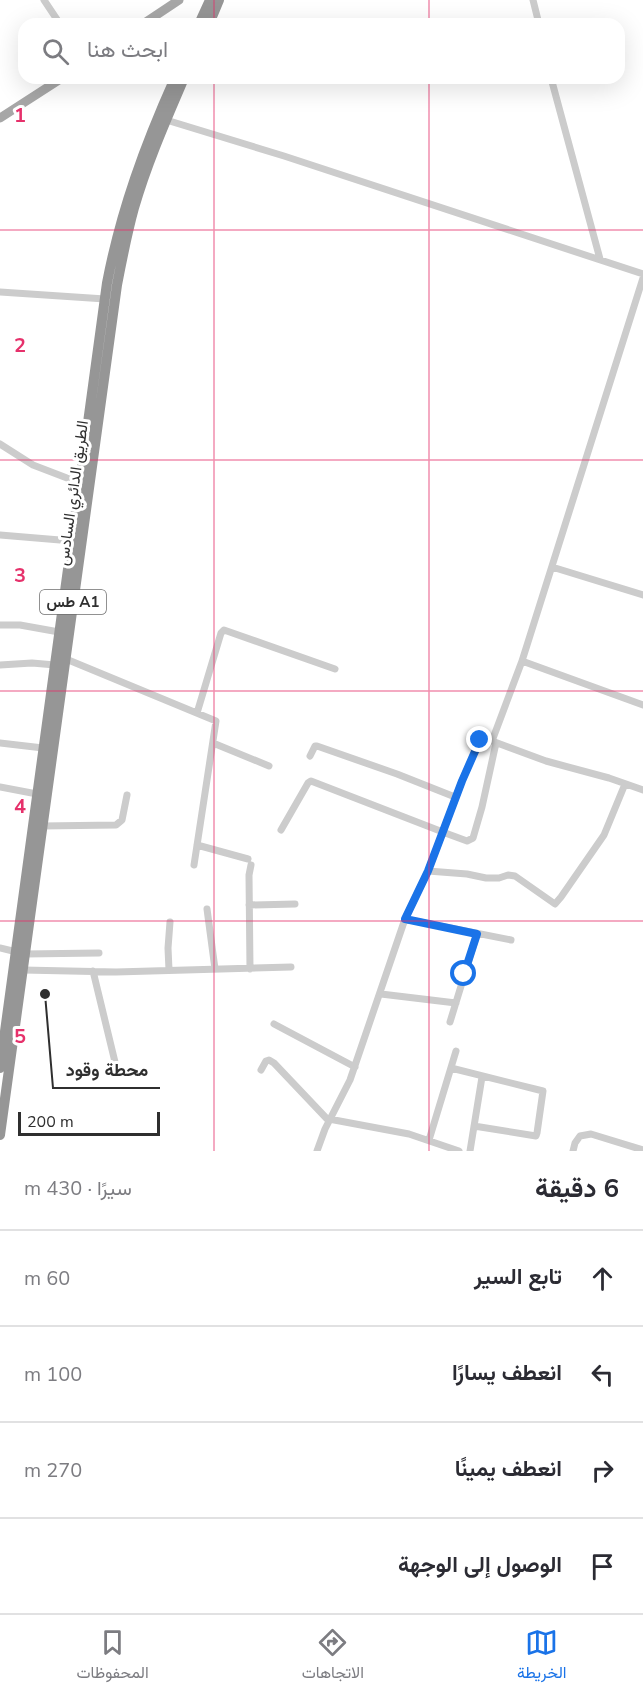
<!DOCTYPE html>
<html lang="ar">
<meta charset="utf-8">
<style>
body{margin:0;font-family:"Nunito Sans",Vazirmatn,sans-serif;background:#f2f2f3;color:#2b2b33;direction:rtl}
.scale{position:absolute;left:18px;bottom:15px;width:142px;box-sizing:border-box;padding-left:6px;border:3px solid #2f2f2f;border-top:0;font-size:16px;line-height:21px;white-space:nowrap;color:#2f2f2f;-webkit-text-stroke:4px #fff;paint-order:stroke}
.stop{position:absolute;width:18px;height:18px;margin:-14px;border:4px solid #1a73e8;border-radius:50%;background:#fff}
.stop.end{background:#1a73e8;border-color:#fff;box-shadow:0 2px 6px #0008}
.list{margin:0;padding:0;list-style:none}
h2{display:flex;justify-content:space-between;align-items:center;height:78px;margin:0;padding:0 24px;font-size:26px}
h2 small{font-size:20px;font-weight:400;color:#7c7c81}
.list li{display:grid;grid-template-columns:39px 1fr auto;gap:18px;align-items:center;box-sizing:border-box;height:96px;padding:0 24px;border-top:2px solid #e1e1e2}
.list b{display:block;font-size:22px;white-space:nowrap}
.list em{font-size:20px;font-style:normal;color:#7c7c81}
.icon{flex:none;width:33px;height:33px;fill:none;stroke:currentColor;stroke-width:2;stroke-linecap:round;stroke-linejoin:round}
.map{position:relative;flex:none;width:643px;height:1151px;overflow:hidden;direction:ltr}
.search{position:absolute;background:#fff;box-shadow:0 6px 24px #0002;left:18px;right:18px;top:18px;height:66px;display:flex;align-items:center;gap:15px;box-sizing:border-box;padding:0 21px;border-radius:18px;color:#7c7c81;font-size:22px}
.sheet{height:462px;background:#fff}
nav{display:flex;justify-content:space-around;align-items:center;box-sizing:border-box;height:84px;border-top:2px solid #e1e1e2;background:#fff;font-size:16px;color:#7c7c81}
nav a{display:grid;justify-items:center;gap:3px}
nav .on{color:#1a73e8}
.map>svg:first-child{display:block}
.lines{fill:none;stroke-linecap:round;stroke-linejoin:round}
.minor{stroke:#ccc;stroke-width:7}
.major{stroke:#a7a7a7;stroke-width:9}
.highway{stroke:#969696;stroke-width:10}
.route{stroke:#1a73e8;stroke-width:8}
.grid{fill:none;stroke:#e6316b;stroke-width:1.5;stroke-opacity:0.55}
.labels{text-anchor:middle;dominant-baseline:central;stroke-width:6;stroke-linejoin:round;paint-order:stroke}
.shield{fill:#fff;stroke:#6d6d6d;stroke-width:1.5}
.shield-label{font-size:15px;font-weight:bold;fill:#2f2f2f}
.street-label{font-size:16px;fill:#2f2f2f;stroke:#fff}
.grid-label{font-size:20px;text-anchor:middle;font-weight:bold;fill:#e6316b;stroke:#fff;stroke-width:6;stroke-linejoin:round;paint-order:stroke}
.leader{fill:none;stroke:#2f2f2f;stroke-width:2}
.callout-dot{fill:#2f2f2f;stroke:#fff;stroke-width:2}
.callout-label{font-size:18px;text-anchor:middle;font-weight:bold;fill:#2f2f2f;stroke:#fff;stroke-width:6;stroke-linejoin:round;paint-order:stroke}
</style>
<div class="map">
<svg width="643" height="1151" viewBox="0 0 643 1151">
<rect width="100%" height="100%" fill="#fff"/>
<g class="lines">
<path class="minor" d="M 44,0 L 60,24
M 533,0 L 539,24
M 551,78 L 600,259
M 163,119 L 284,156 L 643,274
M 0,292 L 105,299
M 0,444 L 33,465 L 80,483
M 0,535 L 72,541
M 552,567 L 643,595
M 0,625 L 20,625 L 59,632
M 66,659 L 216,721 L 194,865
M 522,661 L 643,705
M 0,665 L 32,663 L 55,665
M 197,713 L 221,633 L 224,630 L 335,669
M 492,741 L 522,661 L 643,278
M 0,743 L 43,748
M 213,743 L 269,766
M 310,756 L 315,746 L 317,746 L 397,774 L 455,797
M 0,787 L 37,794
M 42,826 L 116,825 L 122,820 L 127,795
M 281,830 L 308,783 L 311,781 L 448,834 L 467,841 L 473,838 L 482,807 L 496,743
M 197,845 L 248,859
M 428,871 L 467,874 L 486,878 L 499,878 L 508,875 L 515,876 L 555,904 L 561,897 L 604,835 L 625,784
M 249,905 L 295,904
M 207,909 L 215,969
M 405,919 L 511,940
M 0,948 L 25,954 L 99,953
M 250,969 L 249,875 L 251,865
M 23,970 L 116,972 L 291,967
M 169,970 L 168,948 L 170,922
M 93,971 L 115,1062
M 381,994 L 456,1003
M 450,1022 L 477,934
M 274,1024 L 355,1067
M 451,1068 L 543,1091 L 537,1133 L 536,1136 L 474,1126
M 261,1070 L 266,1061 L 269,1060 L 274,1063 L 329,1121
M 329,1119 L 409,1134 L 459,1151
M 429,1140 L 456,1051
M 317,1151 L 325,1129 L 350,1080 L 405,919 L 428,871 L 462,781 L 480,740 L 483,739 L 492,741 L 546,761 L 609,778 L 643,790
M 470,1151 L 482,1077
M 573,1151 L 575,1143 L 580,1136 L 591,1134 L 643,1150"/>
<path class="major" d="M 143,24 L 179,0
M 0,118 L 62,78"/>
<path class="highway" d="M 199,24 L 210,0
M 209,24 L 219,0
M 0,1068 L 107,283 C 121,210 145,145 175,78
M 0,1135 L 117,285 C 122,259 127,233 134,208 C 147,163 166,120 184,78"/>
</g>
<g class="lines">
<path class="route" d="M 464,974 L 477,934 L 405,919 L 428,871 L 462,781 L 480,740"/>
</g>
<path class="grid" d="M 214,0 L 214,24M 429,0 L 429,24M 214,78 L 214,1151M 429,78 L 429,1151M 0,230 L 643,230M 0,460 L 643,460M 0,691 L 643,691M 0,921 L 643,921"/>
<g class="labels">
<rect class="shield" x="40" y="590" width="66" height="24" rx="4.5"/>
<g class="shield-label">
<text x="73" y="602">طس A1</text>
</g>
<g class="street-label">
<text transform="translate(73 493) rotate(-82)">الطريق الدائري السادس</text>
</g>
</g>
<g class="grid-label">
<text x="20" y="122">1</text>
<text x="20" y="352">2</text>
<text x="20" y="582">3</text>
<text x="20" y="813">4</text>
<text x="20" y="1043">5</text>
</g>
<path class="leader" d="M45 994L53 1088H160"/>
<circle class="callout-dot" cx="45" cy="994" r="6"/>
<g class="callout-label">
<text x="107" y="1076">محطة وقود</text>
</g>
</svg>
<div class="scale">200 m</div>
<div class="stop" style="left:464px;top:974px"></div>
<div class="stop end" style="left:480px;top:740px"></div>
<div class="search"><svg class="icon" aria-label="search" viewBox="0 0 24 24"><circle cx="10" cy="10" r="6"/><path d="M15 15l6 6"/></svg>ابحث هنا</div>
</div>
<section class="sheet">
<h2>6 دقيقة<small>سيرًا · 430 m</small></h2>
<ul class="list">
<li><svg class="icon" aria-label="ahead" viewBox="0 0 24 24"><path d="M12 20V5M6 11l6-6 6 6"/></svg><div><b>تابع السير</b></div><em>60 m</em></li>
<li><svg class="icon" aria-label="left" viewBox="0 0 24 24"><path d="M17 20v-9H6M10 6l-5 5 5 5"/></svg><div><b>انعطف يسارًا</b></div><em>100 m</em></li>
<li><svg class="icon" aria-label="right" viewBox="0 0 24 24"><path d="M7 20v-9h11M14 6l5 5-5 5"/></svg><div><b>انعطف يمينًا</b></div><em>270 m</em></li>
<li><svg class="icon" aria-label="arrive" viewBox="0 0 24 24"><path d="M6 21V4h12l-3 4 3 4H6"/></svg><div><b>الوصول إلى الوجهة</b></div></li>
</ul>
</section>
<nav>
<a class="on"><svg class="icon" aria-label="map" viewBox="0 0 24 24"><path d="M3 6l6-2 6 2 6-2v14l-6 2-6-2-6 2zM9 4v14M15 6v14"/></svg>الخريطة</a>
<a><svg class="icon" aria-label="directions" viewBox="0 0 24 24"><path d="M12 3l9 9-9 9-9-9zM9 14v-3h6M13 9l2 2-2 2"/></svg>الاتجاهات</a>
<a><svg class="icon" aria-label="saved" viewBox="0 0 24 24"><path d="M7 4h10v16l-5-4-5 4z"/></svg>المحفوظات</a>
</nav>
